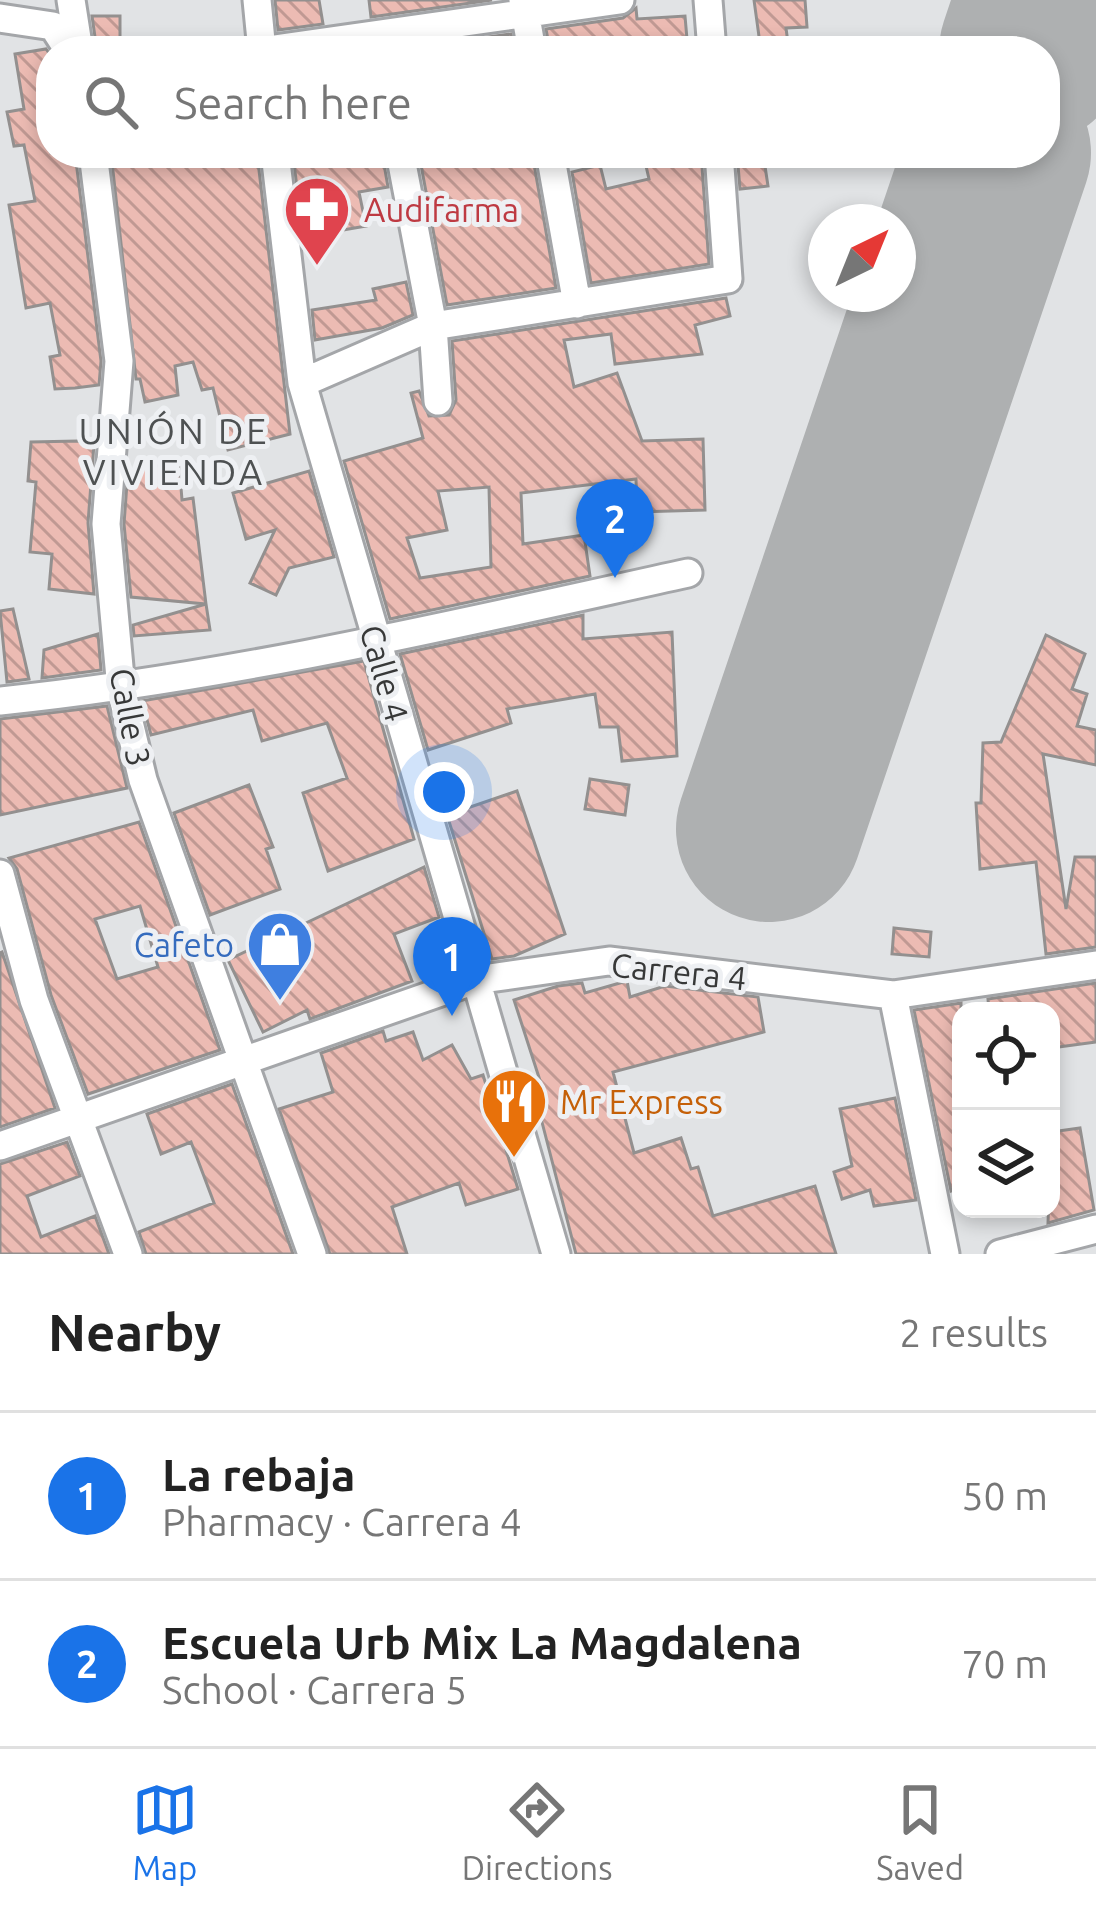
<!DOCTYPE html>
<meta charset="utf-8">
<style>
body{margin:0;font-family:Ubuntu,sans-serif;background:#f6f6f6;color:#222}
.controls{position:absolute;right:36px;bottom:36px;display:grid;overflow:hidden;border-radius:24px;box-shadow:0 6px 18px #0003}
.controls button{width:108px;height:108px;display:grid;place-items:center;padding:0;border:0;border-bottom:3px solid #e0e0e0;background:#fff;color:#222;font:60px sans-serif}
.compass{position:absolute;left:808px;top:204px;width:108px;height:108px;border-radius:50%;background:#fff;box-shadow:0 6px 18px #0003;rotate:43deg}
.you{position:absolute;left:444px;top:792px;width:42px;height:42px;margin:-30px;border:9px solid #fff;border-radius:50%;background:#1a73e8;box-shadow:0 0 0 18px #1a73e833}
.badge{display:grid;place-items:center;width:78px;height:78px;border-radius:50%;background:#1a73e8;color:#fff;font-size:39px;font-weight:700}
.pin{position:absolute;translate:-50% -99px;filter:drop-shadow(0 3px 6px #0008)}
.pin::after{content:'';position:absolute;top:63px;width:42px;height:36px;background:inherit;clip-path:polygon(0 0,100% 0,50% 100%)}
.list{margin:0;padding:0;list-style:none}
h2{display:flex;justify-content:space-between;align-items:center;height:156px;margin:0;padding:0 48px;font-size:51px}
h2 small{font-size:39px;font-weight:400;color:#767676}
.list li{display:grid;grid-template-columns:78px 1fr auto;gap:36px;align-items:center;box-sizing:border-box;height:168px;padding:0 48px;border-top:3px solid #e0e0e0}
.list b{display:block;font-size:45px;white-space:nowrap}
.list p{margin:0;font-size:39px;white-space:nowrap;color:#767676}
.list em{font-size:39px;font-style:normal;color:#767676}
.icon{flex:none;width:66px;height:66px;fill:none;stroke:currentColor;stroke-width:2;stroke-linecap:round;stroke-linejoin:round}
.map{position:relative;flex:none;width:1096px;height:1254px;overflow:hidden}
.search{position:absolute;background:#fff;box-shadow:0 6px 18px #0003;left:36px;right:36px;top:36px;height:132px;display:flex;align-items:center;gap:30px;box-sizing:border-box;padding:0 42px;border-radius:48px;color:#767676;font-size:45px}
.sheet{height:492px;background:#fff}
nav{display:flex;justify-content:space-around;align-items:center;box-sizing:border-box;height:168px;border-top:3px solid #e0e0e0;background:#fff;font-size:33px;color:#767676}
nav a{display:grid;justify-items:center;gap:6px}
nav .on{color:#1a73e8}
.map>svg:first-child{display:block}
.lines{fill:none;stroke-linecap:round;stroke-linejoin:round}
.runway{stroke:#aeb0b1;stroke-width:186}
.building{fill:url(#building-back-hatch);stroke:#93908f;stroke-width:3;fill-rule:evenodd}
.minor-casing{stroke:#a4a6a9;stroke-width:33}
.minor{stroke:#fff;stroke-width:27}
.labels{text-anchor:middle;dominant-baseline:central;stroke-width:10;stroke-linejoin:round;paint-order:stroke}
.health-label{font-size:33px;fill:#be3a42;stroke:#eef0f3;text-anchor:start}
.street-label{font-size:33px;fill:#373838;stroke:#eef0f3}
.shop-label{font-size:33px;fill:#366cbe;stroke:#eef0f3;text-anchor:end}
.food-label{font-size:33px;fill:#c56008;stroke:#eef0f3;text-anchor:start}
.neighbourhood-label{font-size:36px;letter-spacing:3px;fill:#4e5152;stroke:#eef0f3}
</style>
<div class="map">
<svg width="1096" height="1254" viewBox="0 0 1096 1254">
<defs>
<pattern id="building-back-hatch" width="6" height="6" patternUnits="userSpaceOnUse" patternTransform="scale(3)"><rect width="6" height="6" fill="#ecbbb3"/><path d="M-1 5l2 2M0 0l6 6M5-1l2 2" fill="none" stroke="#c09993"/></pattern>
</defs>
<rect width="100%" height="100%" fill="#e1e3e5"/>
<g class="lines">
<path class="runway" d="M 1032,51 L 1049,0
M 769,829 L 998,153"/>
</g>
<path class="building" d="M 275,0 L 319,0 L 323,24 L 278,30 Z
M 369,0 L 492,0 L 371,17 Z
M 754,0 L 805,0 L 807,27 L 786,28 L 789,51 L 761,51 Z
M 636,8 L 637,19 L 685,16 L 688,51 L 550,51 L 546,29 L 623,18 Z
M 92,16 L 120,16 L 120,51 L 97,51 Z
M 511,34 L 514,51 L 388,51 Z
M 46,49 L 51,56 L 51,153 L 75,153 L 101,361 L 99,385 L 75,388 L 55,389 L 50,357 L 60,355 L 50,303 L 26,308 L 9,205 L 35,201 L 24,145 L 14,146 L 7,112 L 24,109 L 15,54 Z
M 111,153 L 257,153 L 290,434 L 228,450 L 213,388 L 202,390 L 193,362 L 175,366 L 178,395 L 145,402 L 140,379 L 136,379 Z
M 308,153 L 382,153 L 388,187 L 359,192 L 366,226 L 303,237 L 293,155 Z
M 428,153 L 532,153 L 556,288 L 447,305 L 419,154 Z
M 643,153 L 701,153 L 709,264 L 591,283 L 572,172 L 600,165 L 606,189 L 649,179 Z
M 737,153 L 763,153 L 768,186 L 740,189 Z
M 406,282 L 413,315 L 382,328 L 315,340 L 312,310 L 376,300 L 373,289 Z
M 726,298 L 730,316 L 695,325 L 702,354 L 615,364 L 611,334 L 564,340 L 574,387 L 617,373 L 642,441 L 703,439 L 705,510 L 637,512 L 636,479 L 521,493 L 523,544 L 584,535 L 590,576 L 390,619 L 344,461 L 423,438 L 411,393 L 419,391 L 429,416 L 449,415 L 456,400 L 452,341 ZM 489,487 L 491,567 L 420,578 L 407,538 L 447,530 L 438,491 Z
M 78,441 L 94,444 L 88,523 L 94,594 L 49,589 L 52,554 L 30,552 L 36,482 L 28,481 L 31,442 Z
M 179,463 L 182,500 L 193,498 L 206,604 L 131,597 L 124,524 L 128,470 Z
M 309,471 L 334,557 L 289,568 L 276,595 L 250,583 L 275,530 L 246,539 L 233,493 Z
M 206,604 L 210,630 L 134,636 L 133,625 Z
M 13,609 L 29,679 L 7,682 L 0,611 Z
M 583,615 L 583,639 L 672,632 L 677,756 L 622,761 L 618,727 L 600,727 L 595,694 L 507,709 L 511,723 L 428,750 L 400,654 Z
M 98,634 L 101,670 L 42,678 L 44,650 Z
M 1046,635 L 1085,654 L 1072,689 L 1087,694 L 1077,726 L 1096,730 L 1096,765 L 1043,754 L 1066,909 L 1075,857 L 1096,857 L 1096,947 L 1046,954 L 1036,862 L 980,869 L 976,803 L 981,803 L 983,743 L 1001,742 Z
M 364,661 L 414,839 L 328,871 L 303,793 L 347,778 L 327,723 L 262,741 L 253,710 L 151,735 L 142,701 Z
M 107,706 L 127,788 L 0,815 L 0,719 Z
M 590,779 L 629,785 L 625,815 L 585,809 Z
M 249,785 L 273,847 L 266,849 L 280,889 L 210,915 L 174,813 Z
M 517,791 L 565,934 L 514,956 L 492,959 L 447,815 Z
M 139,822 L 220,1050 L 88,1094 L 51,995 L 17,869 L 9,858 ZM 140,906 L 158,967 L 117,979 L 95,919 Z
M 424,867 L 439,917 L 394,934 L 412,981 L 310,1019 L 307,1010 L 263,1032 L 228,960 Z
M 894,928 L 931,932 L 929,957 L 892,954 Z
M 2,952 L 55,1108 L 0,1127 L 0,953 Z
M 627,981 L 630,997 L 665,986 L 758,997 L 764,1032 L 613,1072 L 634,1153 L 681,1138 L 691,1169 L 698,1167 L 713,1216 L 815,1186 L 836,1254 L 576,1254 L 535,1095 L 544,1093 L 514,1000 L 558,986 L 582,983 L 585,993 Z
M 1096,983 L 1096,1042 L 1051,1048 L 1051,1011 L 989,1011 L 988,999 Z
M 961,1003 L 961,1188 L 951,1191 L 914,1010 Z
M 383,1031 L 386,1041 L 413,1032 L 423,1060 L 452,1045 L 471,1079 L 483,1075 L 518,1189 L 466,1205 L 459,1183 L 392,1207 L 407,1254 L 330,1254 L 279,1109 L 333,1092 L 321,1053 Z
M 232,1084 L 293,1254 L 146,1254 L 139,1232 L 214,1203 L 191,1142 L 161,1154 L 147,1114 Z
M 895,1098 L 916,1200 L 874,1206 L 870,1190 L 842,1199 L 834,1172 L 852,1166 L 840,1109 Z
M 1080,1128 L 1094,1210 L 1048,1223 L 1051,1132 Z
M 67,1142 L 80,1176 L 27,1196 L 41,1237 L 95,1216 L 109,1254 L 0,1254 L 0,1164 Z"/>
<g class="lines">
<defs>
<path id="minor" d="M 71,0 L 79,51
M 257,0 L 262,51
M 523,0 L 532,51
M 708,0 L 712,51
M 0,18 L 53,26 L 69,51
M 260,51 L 620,0
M 93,153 L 119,361 L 106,524 L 121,689 L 143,780 L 312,1254
M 275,153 L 302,383 L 556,1254
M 400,153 L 433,326 L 438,401
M 550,153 L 577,304
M 302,383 L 433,326 L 728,279 L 719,153
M 0,701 C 232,677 460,623 688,573
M 0,874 L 34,1000 L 128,1254
M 893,995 L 945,1254
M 0,1146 L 475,980 L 609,961 L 893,995 L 1096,965
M 1000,1254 L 1096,1229"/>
</defs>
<use href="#minor" class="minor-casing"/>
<use href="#minor" class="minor"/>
</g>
<defs>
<symbol id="pharmacy-pin" viewBox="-11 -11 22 30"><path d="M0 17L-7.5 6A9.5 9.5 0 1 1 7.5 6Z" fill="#e0444e" stroke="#eef0f3"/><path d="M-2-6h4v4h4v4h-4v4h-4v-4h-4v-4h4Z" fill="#fff"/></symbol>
<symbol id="shop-pin" viewBox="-11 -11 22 30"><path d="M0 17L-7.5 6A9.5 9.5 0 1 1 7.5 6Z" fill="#3f7fe0" stroke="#eef0f3"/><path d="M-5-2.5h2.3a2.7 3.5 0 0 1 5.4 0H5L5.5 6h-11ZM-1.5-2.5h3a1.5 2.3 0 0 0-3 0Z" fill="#fff"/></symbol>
<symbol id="restaurant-pin" viewBox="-11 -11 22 30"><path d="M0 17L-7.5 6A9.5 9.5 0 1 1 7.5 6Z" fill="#e8710a" stroke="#eef0f3"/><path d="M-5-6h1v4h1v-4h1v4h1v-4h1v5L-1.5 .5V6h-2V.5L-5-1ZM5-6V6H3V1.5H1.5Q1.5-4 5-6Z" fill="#fff"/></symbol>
</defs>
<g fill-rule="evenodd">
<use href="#pharmacy-pin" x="279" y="171" width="76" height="104"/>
<use href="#shop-pin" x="242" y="906" width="76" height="104"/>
<use href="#restaurant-pin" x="476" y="1063" width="76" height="104"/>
</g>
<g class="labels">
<g class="health-label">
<text x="364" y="209">Audifarma</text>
</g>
<g class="street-label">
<text transform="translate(385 673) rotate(74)">Calle 4</text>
<text transform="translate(131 717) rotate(79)">Calle 3</text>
<text transform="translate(679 971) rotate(6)">Carrera 4</text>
</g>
<g class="shop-label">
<text x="234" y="944">Cafeto</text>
</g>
<g class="food-label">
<text x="560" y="1101">Mr Express</text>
</g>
<g class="neighbourhood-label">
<text x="174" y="430">UNIÓN DE<tspan x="174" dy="41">VIVIENDA</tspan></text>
</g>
</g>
</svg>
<div class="controls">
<button><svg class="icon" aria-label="locate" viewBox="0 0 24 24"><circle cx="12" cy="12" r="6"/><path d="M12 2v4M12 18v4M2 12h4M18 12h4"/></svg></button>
<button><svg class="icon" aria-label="layers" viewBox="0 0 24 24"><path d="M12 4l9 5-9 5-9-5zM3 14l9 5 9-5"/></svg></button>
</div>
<svg class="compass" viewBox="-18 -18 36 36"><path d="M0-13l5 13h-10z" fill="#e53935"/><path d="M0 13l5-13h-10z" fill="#767676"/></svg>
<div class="you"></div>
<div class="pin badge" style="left:452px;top:1016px">1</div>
<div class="pin badge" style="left:615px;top:578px">2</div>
<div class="search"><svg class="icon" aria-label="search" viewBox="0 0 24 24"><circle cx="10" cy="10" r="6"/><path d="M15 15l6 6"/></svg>Search here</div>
</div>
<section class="sheet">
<h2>Nearby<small>2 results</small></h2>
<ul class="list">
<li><span class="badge">1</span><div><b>La rebaja</b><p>Pharmacy · Carrera 4</p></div><em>50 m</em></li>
<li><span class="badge">2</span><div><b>Escuela Urb Mix La Magdalena</b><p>School · Carrera 5</p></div><em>70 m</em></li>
</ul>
</section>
<nav>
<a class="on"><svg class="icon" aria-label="map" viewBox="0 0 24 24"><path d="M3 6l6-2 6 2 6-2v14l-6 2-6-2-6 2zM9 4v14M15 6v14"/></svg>Map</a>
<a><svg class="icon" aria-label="directions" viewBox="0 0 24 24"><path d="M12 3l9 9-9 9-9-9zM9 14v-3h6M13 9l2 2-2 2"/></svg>Directions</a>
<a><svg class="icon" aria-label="saved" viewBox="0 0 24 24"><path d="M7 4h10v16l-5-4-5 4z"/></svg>Saved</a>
</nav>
